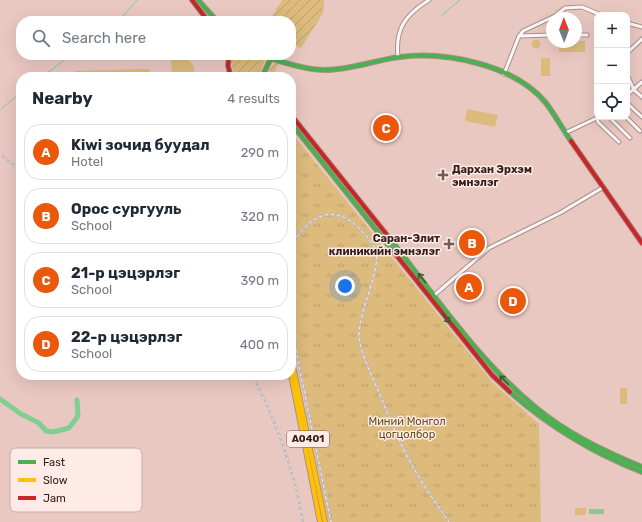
<!DOCTYPE html>
<meta charset="utf-8">
<style>
body{margin:0;font-family:Rubik,sans-serif;background:#f2f2f3;color:#1f2937}
.controls{position:absolute;right:12px;top:12px;display:grid;overflow:hidden;border-radius:8px;box-shadow:0 4px 16px #0002}
.controls button{width:36px;height:36px;display:grid;place-items:center;padding:0;border:0;border-bottom:1px solid #e0e1e3;background:#fff;color:#1f2937;font:20px sans-serif}
.compass{position:absolute;left:546px;top:12px;width:36px;height:36px;border-radius:50%;background:#fff;box-shadow:0 4px 16px #0002;rotate:359deg}
.you{position:absolute;left:345px;top:286px;width:14px;height:14px;margin:-10px;border:3px solid #fff;border-radius:50%;background:#1a73e8;box-shadow:0 0 0 6px #1a73e833}
.badge{display:grid;place-items:center;width:26px;height:26px;border-radius:50%;background:#ea580c;color:#fff;font-size:13px;font-weight:700}
.pin{position:absolute;translate:-50% -50%;border:2px solid #fff;box-shadow:0 1px 4px #0006}
.list{margin:0;padding:0;list-style:none}
h2{display:flex;justify-content:space-between;align-items:center;height:52px;margin:0;padding:0 16px;font-size:17px}
h2 small{font-size:13px;font-weight:400;color:#747a83}
.list li{display:grid;grid-template-columns:26px 1fr auto;gap:12px;align-items:center;box-sizing:border-box;height:56px;margin:0 8px 8px;padding:0 8px;border:1px solid #e0e1e3;border-radius:16px}
.list b{display:block;font-size:15px;white-space:nowrap}
.list p{margin:0;font-size:13px;white-space:nowrap;color:#747a83}
.list em{font-size:13px;font-style:normal;color:#747a83}
.icon{flex:none;width:22px;height:22px;fill:none;stroke:currentColor;stroke-width:2;stroke-linecap:round;stroke-linejoin:round}
.map{position:relative;flex:none;width:642px;height:522px;overflow:hidden}
.search{position:absolute;background:#fff;box-shadow:0 4px 16px #0002;left:16px;top:16px;width:280px;height:44px;display:flex;align-items:center;gap:10px;box-sizing:border-box;padding:0 14px;border-radius:16px;color:#747a83;font-size:15px}
.panel{position:absolute;background:#fff;box-shadow:0 4px 16px #0002;left:16px;top:72px;width:280px;height:308px;border-radius:16px}
.map>svg:first-child{display:block}
.grass{fill:#dcbb7d}
.park{fill:url(#park-tufts)}
.garden{fill:url(#garden-furrows)}
.water{fill:#80ce92}
.lines{fill:none;stroke-linecap:round;stroke-linejoin:round}
.stream{stroke:#80ce92;stroke-width:1}
.river{stroke:#80ce92;stroke-width:5}
.street-casing{stroke:#a98f8a;stroke-width:5}
.fast-casing{stroke:#a98f8a;stroke-width:6}
.slow-casing{stroke:#a98f8a;stroke-width:6}
.jam-casing{stroke:#a98f8a;stroke-width:6}
.street{stroke:#fcf7f6;stroke-width:3}
.fast{stroke:#4caf50;stroke-width:4}
.slow{stroke:#ffc107;stroke-width:4}
.jam{stroke:#c62828;stroke-width:4}
.rail-casing{stroke:#c4bab9;stroke-width:2.5}
.rail{stroke:#feeae6;stroke-width:1;stroke-dasharray:3;stroke-linecap:butt}
.oneway{stroke:#3f5930}
.poi-dot{fill:#765b55;stroke:#feeae6;stroke-width:1.5}
.labels{text-anchor:middle;dominant-baseline:central;stroke-width:3;stroke-linejoin:round;paint-order:stroke}
.shield{fill:#feeae6;stroke:#735d58;stroke-width:1}
.shield-label{font-size:10px;font-weight:bold;fill:#37201b}
.poi-label{font-size:11px;font-weight:bold;fill:#37201b;stroke:#feeae6;text-anchor:start}
.park-label{font-size:11px;fill:#625119;stroke:#feeae6}
.key{fill:#feeae6;stroke:#c2ada9;stroke-width:1}
.key-label{font-size:11px;fill:#37201b}
</style>
<div class="map">
<svg width="642" height="522" viewBox="0 0 642 522">
<defs>
<pattern id="park-tufts" width="24" height="20" patternUnits="userSpaceOnUse"><rect width="24" height="20" fill="#dcbb7d"/><path d="M3 7l-1-3M5 7V3M7 7l1-3M15 17l-1-3M17 17v-4M19 17l1-3" fill="none" stroke="#bda06b"/></pattern>
<pattern id="garden-furrows" width="10" height="10" patternUnits="userSpaceOnUse"><rect width="10" height="10" fill="#dcbb7d"/><path d="M-1 1l2-2M0 10L10 0M9 11l2-2" fill="none" stroke="#bda06b"/></pattern>
</defs>
<rect width="100%" height="100%" fill="#eac8c2"/>
<path class="grass" d="M531.5 44a4.5 4.5 0 1 1 9 0a4.5 4.5 0 1 1-9 0Z
M 585,41 L 585,52 L 559,52 L 559,42 Z
M 185,55 L 194,67 L 193,76 L 174,77 L 172,74 L 171,56 Z
M 541,58 L 550,58 L 550,76 L 541,76 Z
M 149,69 L 153,77 L 77,77 L 75,71 Z
M 467,109 L 498,115 L 495,127 L 465,121 Z
M 620,388 L 627,388 L 627,404 L 620,404 Z
M 575,508 L 586,508 L 586,515 L 575,515 Z"/>
<path class="park" d="M 291,132 L 493,383 L 539,424 L 541,522 L 328,522 L 291,333 Z"/>
<path class="garden" d="M 282,0 L 324,0 L 323,13 L 301,48 L 291,44 L 291,21 L 269,21 Z
M 233,55 L 261,55 L 265,61 L 257,77 L 235,77 L 231,62 Z
M 276,63 L 279,63 L 272,77 L 266,77 L 271,67 Z"/>
<path class="water" d="M 589,509 L 604,509 L 604,514 L 589,514 Z"/>
<g class="lines">
<path class="stream" d="M 441,16 L 460,0
M 116,21 L 123,16 L 137,0
M 42,77 L 71,55
M 1,109 L 21,93"/>
<path class="river" d="M 0,399 L 21,414 L 39,423 L 46,431 L 53,432 L 69,428 L 78,416 L 77,400"/>
<defs>
<path id="street" d="M 627,23 L 642,27
M 520,35 L 523,31 L 555,16 L 565,8 L 582,7 L 601,15
M 576,35 L 587,35
M 627,53 L 642,39
M 398,57 C 395,29 405,15 429,0
M 504,74 L 519,36 L 552,35
M 627,75 L 634,90 L 642,97
M 627,95 L 642,82
M 627,103 L 642,117
M 609,117 L 630,138
M 626,117 L 640,131
M 597,118 L 598,122 L 619,142
M 565,133 L 599,117
M 431,298 L 489,248 L 560,213 L 602,188"/>
<path id="fast" d="M 198,0 L 217,21
M 269,58 C 287,63 306,70 325,70 C 351,70 375,60 400,57 C 446,51 515,65 546,103 C 555,115 562,128 571,141
M 262,77 L 270,60 L 268,55
M 291,123 L 393,251
M 391,240 C 434,295 480,362 534,406 C 566,433 603,451 642,467
M 510,392 C 550,427 593,453 642,472"/>
<path id="slow" d="M 291,356 L 325,522
M 291,375 L 320,522"/>
<path id="jam" d="M 192,0 L 208,21
M 229,55 L 228,66 L 231,77
M 291,115 L 391,240
M 571,141 L 642,243
M 393,251 L 492,375 L 510,392"/>
</defs>
<use href="#street" class="street-casing"/>
<use href="#fast" class="fast-casing"/>
<use href="#slow" class="slow-casing"/>
<use href="#jam" class="jam-casing"/>
<use href="#street" class="street"/>
<use href="#fast" class="fast"/>
<use href="#slow" class="slow"/>
<use href="#jam" class="jam"/>
<defs>
<path id="rail" d="M 0,154 L 21,171
M 291,247 C 306,219 330,201 358,227 C 364,234 371,240 375,249 C 383,265 359,311 359,334 C 360,353 370,371 377,388 C 386,409 394,430 404,450 C 416,475 433,499 449,522
M 291,326 L 331,522
M 252,375 C 277,422 294,470 303,522"/>
</defs>
<use href="#rail" class="rail-casing"/>
<use href="#rail" class="rail"/>
</g>
<defs><path id="oneway-shaft" d="M-6 0H5M1.5-3L5.5 0L1.5 3" fill="none" stroke-width="1.6" stroke-linecap="round" stroke-linejoin="round"/></defs>
<g class="oneway">
<use href="#oneway-shaft" transform="translate(422 278) rotate(-129)"/>
<use href="#oneway-shaft" transform="translate(446 318) rotate(52)"/>
<use href="#oneway-shaft" transform="translate(504 380) rotate(-134)"/>
</g>
<g class="poi-dot">
<path d="M441 169h4v4h4v4h-4v4h-4v-4h-4v-4h4z"/>
<path d="M447 238h4v4h4v4h-4v4h-4v-4h-4v-4h4z"/>
</g>
<g class="labels">
<rect class="shield" x="287" y="431" width="42" height="16" rx="3"/>
<g class="shield-label">
<text x="308" y="439">A0401</text>
</g>
<g class="poi-label">
<text x="452" y="169">Дархан Эрхэм<tspan x="452" dy="13">эмнэлэг</tspan></text>
<text x="440" y="238" text-anchor="end">Саран-Элит<tspan x="440" dy="13">клиникийн эмнэлэг</tspan></text>
</g>
<g class="park-label">
<text x="407" y="421">Миний Монгол<tspan x="407" dy="13">цогцолбор</tspan></text>
</g>
</g>
<rect x="10" y="448" width="132" height="64" rx="6" class="key"/>
<rect x="18" y="460" width="18" height="4" fill="#4caf50"/>
<rect x="18" y="478" width="18" height="4" fill="#ffc107"/>
<rect x="18" y="496" width="18" height="4" fill="#c62828"/>
<g class="key-label">
<text x="43" y="466">Fast</text>
<text x="43" y="484">Slow</text>
<text x="43" y="502">Jam</text>
</g>
</svg>
<div class="controls">
<button>+</button>
<button>−</button>
<button><svg class="icon" aria-label="locate" viewBox="0 0 24 24"><circle cx="12" cy="12" r="6"/><path d="M12 2v4M12 18v4M2 12h4M18 12h4"/></svg></button>
</div>
<svg class="compass" viewBox="-18 -18 36 36"><path d="M0-13l5 13h-10z" fill="#e53935"/><path d="M0 13l5-13h-10z" fill="#747a83"/></svg>
<div class="you"></div>
<div class="pin badge" style="left:469px;top:287px">A</div>
<div class="pin badge" style="left:472px;top:243px">B</div>
<div class="pin badge" style="left:386px;top:128px">C</div>
<div class="pin badge" style="left:513px;top:301px">D</div>
<div class="search"><svg class="icon" aria-label="search" viewBox="0 0 24 24"><circle cx="10" cy="10" r="6"/><path d="M15 15l6 6"/></svg>Search here</div>
<section class="panel">
<h2>Nearby<small>4 results</small></h2>
<ul class="list">
<li><span class="badge">A</span><div><b>Kiwi зочид буудал</b><p>Hotel</p></div><em>290 m</em></li>
<li><span class="badge">B</span><div><b>Орос сургууль</b><p>School</p></div><em>320 m</em></li>
<li><span class="badge">C</span><div><b>21-р цэцэрлэг</b><p>School</p></div><em>390 m</em></li>
<li><span class="badge">D</span><div><b>22-р цэцэрлэг</b><p>School</p></div><em>400 m</em></li>
</ul>
</section>
</div>
